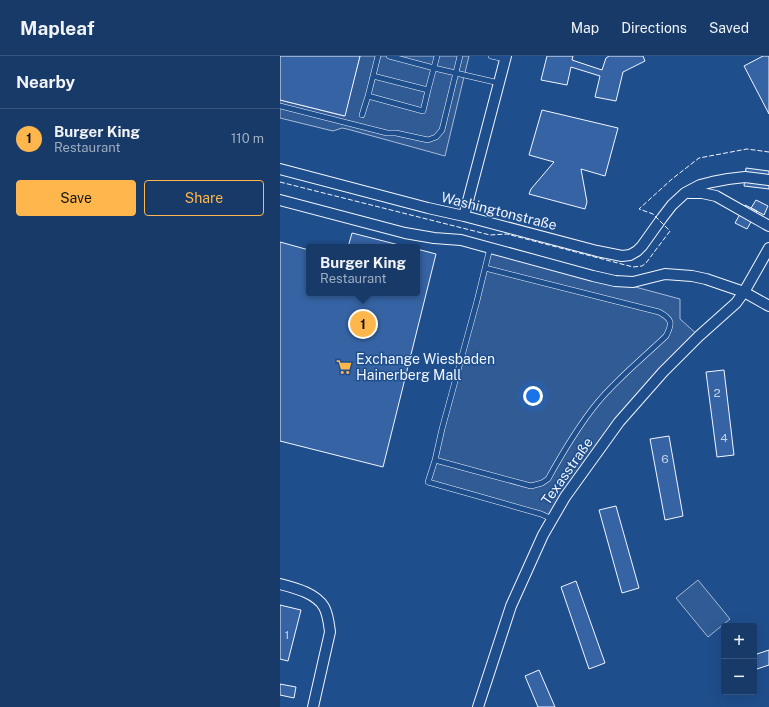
<!DOCTYPE html>
<meta charset="utf-8">
<style>
body{margin:0;font-family:"Public Sans",sans-serif;background:#20416f;color:#f1f3f6}
.controls{position:absolute;right:12px;bottom:12px;display:grid;overflow:hidden;border-radius:4px;box-shadow:0 4px 16px #0002}
.controls button{width:36px;height:36px;display:grid;place-items:center;padding:0;border:0;border-bottom:1px solid #36547d;background:#173a69;color:#f1f3f6;font:20px sans-serif}
.you{position:absolute;left:253px;top:340px;width:14px;height:14px;margin:-10px;border:3px solid #fff;border-radius:50%;background:#1a73e8;box-shadow:0 0 0 6px #1a73e833}
.badge{display:grid;place-items:center;width:26px;height:26px;border-radius:50%;background:#ffb74d;color:#111;font-size:13px;font-weight:700}
.pin{position:absolute;translate:-50% -50%;border:2px solid #fff;box-shadow:0 1px 4px #0006}
.popup{position:absolute;left:26px;top:188px;width:114px;height:52px;box-sizing:border-box;display:grid;place-content:center;border-radius:4px;background:#173a69;filter:drop-shadow(0 1px 3px #0005);font-size:13px;white-space:nowrap;color:#9eadc0}
.popup b{font-size:15px;color:#f1f3f6}
.popup::after{content:'';position:absolute;left:50%;top:100%;margin-left:-8px;border:8px solid transparent;border-top-color:#173a69}
.list{margin:0;padding:0;list-style:none}
h2{display:flex;justify-content:space-between;align-items:center;height:52px;margin:0;padding:0 16px;font-size:17px}
h2 small{font-size:13px;font-weight:400;color:#9eadc0}
.list li{display:grid;grid-template-columns:26px 1fr auto;gap:12px;align-items:center;box-sizing:border-box;height:60px;padding:0 16px;border-top:1px solid #36547d}
.list b{display:block;font-size:15px;white-space:nowrap}
.list p{margin:0;font-size:13px;white-space:nowrap;color:#9eadc0}
.list em{font-size:13px;font-style:normal;color:#9eadc0}
.actions{display:flex;gap:8px;padding:12px 16px}
.actions a{flex:1;padding:9px 0;border:1px solid #ffb74d;border-radius:4px;text-align:center;font-size:14px;color:#ffb74d}
.actions .main{background:#ffb74d;color:#111}
.map{position:relative;flex:none;width:489px;height:651px;overflow:hidden}
header{display:flex;align-items:center;gap:24px;box-sizing:border-box;height:56px;padding:0 20px;background:#173a69;border-bottom:1px solid #36547d}
header strong{font-size:19px}
nav{display:flex;gap:22px;margin-inline-start:auto;font-size:14px}
main{display:flex}
aside{flex:1;background:#173a69}
.map>svg:first-child{display:block}
.built{fill:#305b95;stroke:#a8bbd7}
.building{fill:#3563a3;stroke:#f2f6ff}
.lines{fill:none;stroke-linecap:round;stroke-linejoin:round}
.service-casing{stroke:#f2f6ff;stroke-width:6}
.minor-casing{stroke:#f2f6ff;stroke-width:12}
.service{stroke:#1f4e8c;stroke-width:5}
.minor{stroke:#1f4e8c;stroke-width:10}
.fence{stroke:#f2f6ff;stroke-width:1;stroke-dasharray:5 2;stroke-linecap:butt}
.labels{text-anchor:middle;dominant-baseline:central;stroke-width:3;stroke-linejoin:round;paint-order:stroke}
.number-label{font-size:12px;fill:#c3d1e8}
.street-label{font-size:14px;fill:#f2f6ff;stroke:#1f4e8c}
.poi-label{font-size:14px;fill:#f2f6ff;stroke:#1f4e8c;text-anchor:start}
</style>
<header>
<strong>Mapleaf</strong>
<nav><a>Map</a><a>Directions</a><a>Saved</a></nav>
</header>
<main>
<aside>
<h2>Nearby<small></small></h2>
<ul class="list">
<li><span class="badge">1</span><div><b>Burger King</b><p>Restaurant</p></div><em>110 m</em></li>
</ul>
<div class="actions"><a class="main">Save</a><a>Share</a></div>
</aside>
<div class="map">
<svg width="489" height="651" viewBox="0 0 489 651">
<rect width="100%" height="100%" fill="#1f4e8c"/>
<path class="built" d="M 80,0 L 189,0 L 165,100 L 67,73 L 62,72 L 53,75 L 0,62 L 0,44 L 64,60 Z
M 210,192 L 400,243 L 400,263 L 419,280 L 339,366 L 272,463 L 148,426 Z
M 418,524 L 450,563 L 428,581 L 396,542 Z"/>
<path class="building" d="M 0,0 L 80,0 L 65,60 L 0,44 Z
M 267,0 L 293,0 L 292,4 L 322,14 L 326,2 L 329,0 L 363,0 L 365,5 L 343,16 L 336,45 L 315,41 L 320,20 L 291,11 L 287,29 L 261,24 Z
M 483,0 L 489,0 L 489,58 L 464,10 Z
M 262,54 L 338,72 L 325,120 L 301,113 L 307,146 L 305,153 L 249,138 L 251,133 L 274,106 L 249,99 Z
M 466,112 L 489,115 L 489,133 L 464,130 Z
M 476,144 L 488,150 L 484,159 L 471,152 Z
M 465,149 L 477,155 L 467,173 L 455,167 Z
M 72,177 L 127,191 L 68,191 Z
M 0,186 L 29,194 L 29,237 L 137,237 L 137,193 L 156,198 L 103,411 L 0,385 Z
M 444,314 L 454,399 L 437,401 L 426,316 Z
M 389,380 L 403,460 L 385,464 L 370,383 Z
M 336,450 L 359,532 L 342,537 L 319,454 Z
M 296,525 L 325,607 L 309,613 L 281,531 Z
M 0,549 L 21,554 L 8,605 L 0,603 Z
M 489,594 L 489,609 L 474,614 L 474,599 Z
M 259,614 L 275,651 L 258,651 L 245,620 Z
M 0,628 L 16,631 L 14,642 L 0,639 Z"/>
<g class="lines">
<defs>
<path id="service" d="M 98,0 L 93,20 L 148,34 L 157,0
M 109,0 L 154,12 L 219,27
M 211,0 L 225,3
M 93,20 L 88,40 L 143,55 L 148,34
M 0,50 L 107,77 L 116,77 L 148,84 L 156,81 L 162,74 L 180,0
M 82,59 L 88,40
M 210,192 L 197,245 L 162,373 L 155,404 L 148,426 L 261,458 L 272,463
M 155,404 L 251,430 L 262,427 L 268,423 C 283,396 298,370 318,346 C 338,322 363,302 386,280 C 393,267 392,263 379,256 L 205,212"/>
<path id="minor" d="M 0,113 L 148,152 L 184,160 L 317,195 L 342,200 L 350,199 L 357,195 L 362,190 L 382,162 L 392,149 L 405,137 L 420,129 L 432,126 L 448,123 L 465,121 L 489,124
M 409,137 L 422,137 L 436,140 L 489,170
M 0,144 L 125,177 L 154,182 L 181,184 L 313,220 L 335,225 L 353,226 L 385,218 L 412,220 L 426,223 L 464,236 L 489,250
M 184,160 L 226,0
M 0,528 C 15,532 36,537 44,551 C 48,558 49,568 50,576 L 33,651
M 198,651 L 231,550 L 263,479 L 285,441 L 339,366 L 383,316 L 419,280 L 456,247 L 464,236 L 489,192"/>
</defs>
<use href="#service" class="service-casing"/>
<use href="#minor" class="minor-casing"/>
<use href="#service" class="service"/>
<use href="#minor" class="minor"/>
<path class="fence" d="M 0,126 L 210,179 L 227,178 L 353,211 L 362,210 L 366,207 L 390,175 L 373,158 L 359,153 L 392,123 L 419,102 L 467,93 L 489,96"/>
</g>
<defs>
<symbol id="supermarket-bare" viewBox="-9 -9 18 18"><path d="M-6-5.5h2.5l.6 2H6L4.5 2H-2.5L-4.4-4H-6ZM-1.5 3.2a1.3 1.3 0 1 0 .1 0ZM3 3.2a1.3 1.3 0 1 0 .1 0Z" fill="#ffb74d" stroke="#1f4e8c" stroke-width="2.5" paint-order="stroke"/></symbol>
</defs>
<g fill-rule="evenodd">
<use href="#supermarket-bare" x="53" y="300" width="22" height="22"/>
</g>
<g class="labels">
<g class="number-label">
<text x="437" y="337">2</text>
<text x="444" y="382">4</text>
<text x="385" y="403">6</text>
<text x="7" y="579">1</text>
</g>
<g class="street-label">
<text transform="translate(219 155) rotate(14)">Washingtonstraße</text>
<text transform="translate(287 415) rotate(-55)">Texasstraße</text>
</g>
<g class="poi-label">
<text x="76" y="303">Exchange Wiesbaden<tspan x="76" dy="16">Hainerberg Mall</tspan></text>
</g>
</g>
</svg>
<div class="controls">
<button>+</button>
<button>−</button>
</div>
<div class="you"></div>
<div class="pin badge" style="left:83px;top:268px">1</div>
<div class="popup"><b>Burger King</b>Restaurant</div>
</div>
</main>
